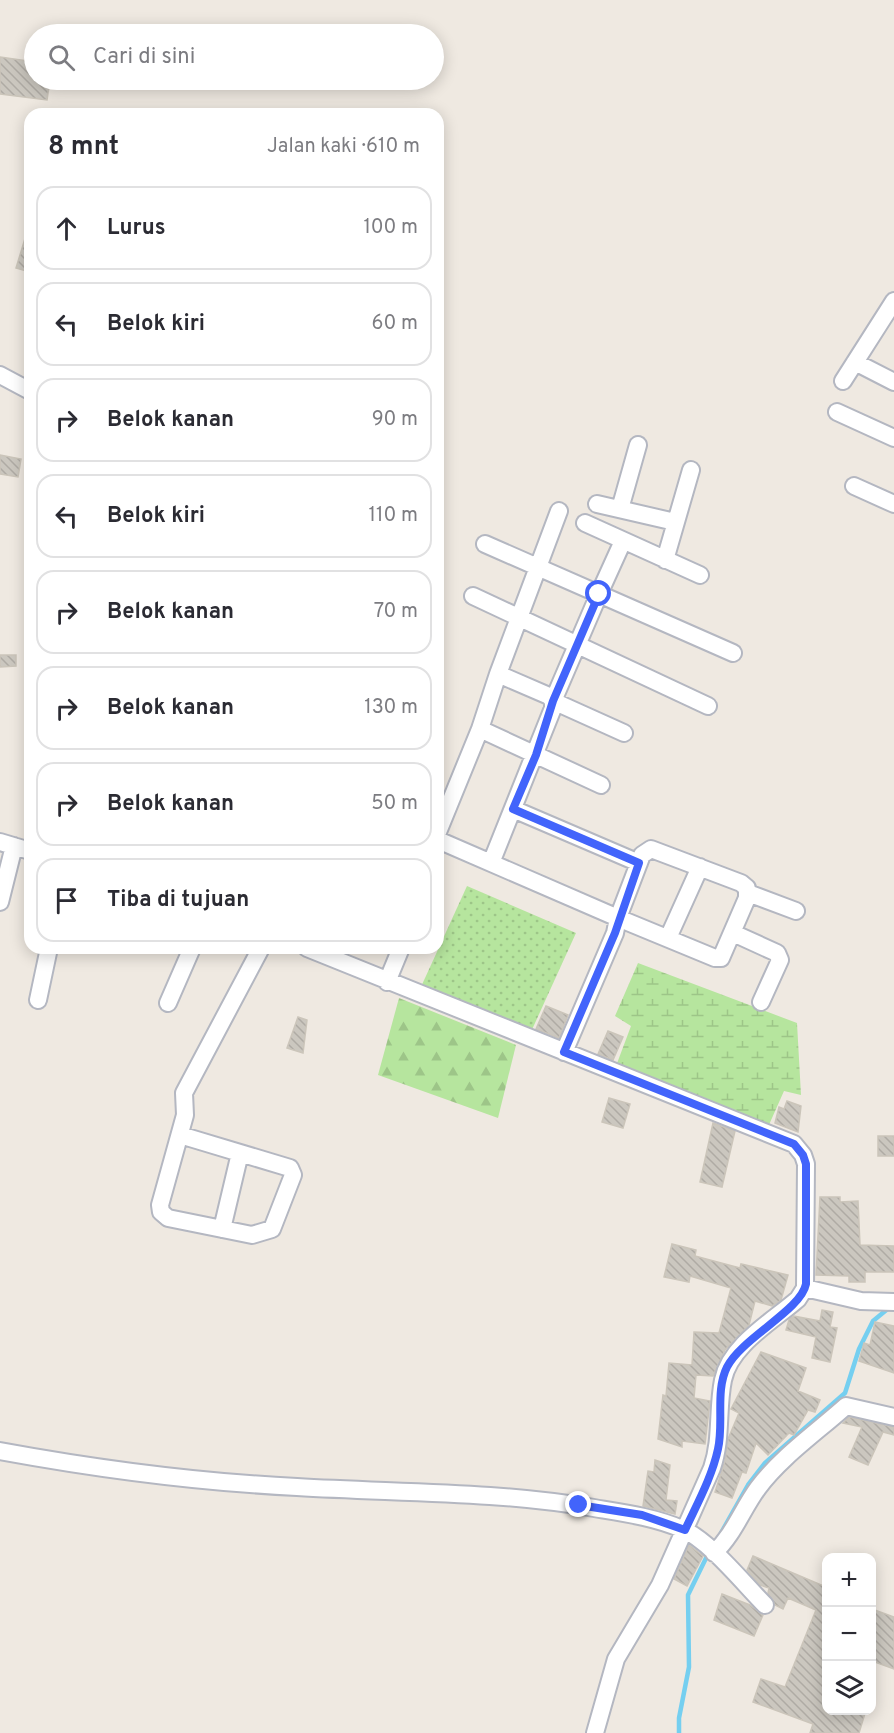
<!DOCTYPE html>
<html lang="id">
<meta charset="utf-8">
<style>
body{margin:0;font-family:Overpass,sans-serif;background:#f2f2f3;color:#2b2b33}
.controls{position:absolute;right:18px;bottom:18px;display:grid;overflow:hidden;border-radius:12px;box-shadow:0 3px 15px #0003}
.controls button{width:54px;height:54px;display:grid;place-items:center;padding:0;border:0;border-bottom:2px solid #e1e1e2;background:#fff;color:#2b2b33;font:30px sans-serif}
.stop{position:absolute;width:18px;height:18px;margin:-14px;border:4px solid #4264fb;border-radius:50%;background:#fff}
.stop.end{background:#4264fb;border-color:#fff;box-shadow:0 2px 6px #0008}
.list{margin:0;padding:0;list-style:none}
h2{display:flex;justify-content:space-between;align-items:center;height:78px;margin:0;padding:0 24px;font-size:26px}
h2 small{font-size:20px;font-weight:400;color:#7c7c81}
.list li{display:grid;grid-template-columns:39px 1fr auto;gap:18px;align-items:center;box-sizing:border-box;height:84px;margin:0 12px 12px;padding:0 12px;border:2px solid #e1e1e2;border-radius:18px}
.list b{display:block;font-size:22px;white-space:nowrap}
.list em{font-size:20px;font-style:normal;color:#7c7c81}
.icon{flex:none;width:33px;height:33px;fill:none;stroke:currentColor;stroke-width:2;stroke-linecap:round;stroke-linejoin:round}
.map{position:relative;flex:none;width:894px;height:1733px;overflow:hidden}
.search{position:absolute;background:#fff;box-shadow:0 3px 15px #0003;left:24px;top:24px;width:420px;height:66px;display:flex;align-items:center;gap:15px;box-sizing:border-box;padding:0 21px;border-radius:33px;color:#7c7c81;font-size:22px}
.panel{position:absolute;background:#fff;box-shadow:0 3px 15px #0003;left:24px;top:108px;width:420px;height:846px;border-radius:18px}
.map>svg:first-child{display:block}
.grass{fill:url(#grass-dots)}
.forest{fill:url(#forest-firs)}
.wetland{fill:url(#wetland-marsh)}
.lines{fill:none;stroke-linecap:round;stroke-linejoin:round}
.stream{stroke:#75cff0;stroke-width:4.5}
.building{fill:url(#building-back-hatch);stroke:#cbc5ba;stroke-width:1.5}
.minor-casing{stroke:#b4b7c1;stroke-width:20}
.minor{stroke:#fff;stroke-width:16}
.route{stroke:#4264fb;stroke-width:8}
</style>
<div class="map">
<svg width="894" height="1733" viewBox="0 0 894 1733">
<defs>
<pattern id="grass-dots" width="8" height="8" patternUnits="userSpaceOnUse" patternTransform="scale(1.5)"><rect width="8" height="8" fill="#b6e59e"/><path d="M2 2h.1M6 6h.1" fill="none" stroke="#9dc588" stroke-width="1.8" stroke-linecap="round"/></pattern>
<pattern id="forest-firs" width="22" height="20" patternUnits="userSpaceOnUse" patternTransform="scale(1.5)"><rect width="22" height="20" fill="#b6e59e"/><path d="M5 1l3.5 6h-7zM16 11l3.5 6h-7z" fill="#9dc588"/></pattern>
<pattern id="wetland-marsh" width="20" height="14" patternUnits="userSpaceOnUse" patternTransform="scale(1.5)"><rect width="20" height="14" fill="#b6e59e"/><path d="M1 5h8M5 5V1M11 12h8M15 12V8" fill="none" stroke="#9dc588"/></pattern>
<pattern id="building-back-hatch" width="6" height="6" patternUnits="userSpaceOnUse" patternTransform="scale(1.5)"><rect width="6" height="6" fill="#cbc7bf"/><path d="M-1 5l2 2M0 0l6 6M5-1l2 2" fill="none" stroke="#afaba4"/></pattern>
</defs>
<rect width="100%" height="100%" fill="#efe9e1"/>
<path class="grass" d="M 467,886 L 576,933 L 530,1034 L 420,989 Z"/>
<path class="forest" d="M 399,998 L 516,1045 L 498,1118 L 378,1075 Z"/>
<path class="wetland" d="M 638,963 L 797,1023 L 801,1095 L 784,1091 L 768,1127 L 616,1066 L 631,1026 L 615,1016 Z"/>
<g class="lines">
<path class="stream" d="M 721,1533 L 748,1485 L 765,1463 L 845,1393 L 859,1349 L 873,1321 L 890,1307
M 679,1733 L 679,1718 L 689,1667 L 688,1595 L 709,1552"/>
</g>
<path class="building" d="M 0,57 L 34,62 L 34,80 L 50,80 L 47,100 L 0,94 Z
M 27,232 L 30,232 L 30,272 L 16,268 Z
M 0,455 L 21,459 L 18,477 L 0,474 Z
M 0,655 L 16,655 L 16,666 L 0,667 Z
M 546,1006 L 568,1015 L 559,1038 L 536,1029 Z
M 298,1017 L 307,1020 L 303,1053 L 287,1048 Z
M 608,1031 L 623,1037 L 613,1060 L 598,1054 Z
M 609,1098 L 630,1104 L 623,1128 L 602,1122 Z
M 787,1101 L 801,1106 L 798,1132 L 775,1123 L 779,1107 L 784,1109 Z
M 713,1123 L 735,1131 L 722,1187 L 700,1182 Z
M 878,1136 L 894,1136 L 894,1156 L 878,1156 Z
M 820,1197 L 840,1197 L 840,1202 L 858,1201 L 860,1245 L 894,1246 L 894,1272 L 865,1272 L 865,1282 L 849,1282 L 849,1276 L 816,1275 Z
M 672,1244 L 696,1250 L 695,1256 L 740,1268 L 741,1264 L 788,1275 L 781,1300 L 772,1306 L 755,1301 L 749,1325 L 725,1350 L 713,1376 L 696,1375 L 694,1398 L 710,1401 L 705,1444 L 682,1441 L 682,1447 L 658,1439 L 663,1395 L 666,1396 L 669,1363 L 692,1365 L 694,1332 L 719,1333 L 731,1288 L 690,1276 L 689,1282 L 664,1277 Z
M 822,1310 L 833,1312 L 830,1327 L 837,1328 L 830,1362 L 812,1358 L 816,1337 L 786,1330 L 789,1320 L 794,1316 L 820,1321 Z
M 875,1322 L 894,1326 L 894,1373 L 859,1361 L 864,1343 L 870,1345 Z
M 761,1352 L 806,1368 L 798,1391 L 820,1400 L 815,1412 L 808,1410 L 794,1435 L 789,1433 L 768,1455 L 756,1443 L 746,1473 L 742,1472 L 732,1498 L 715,1492 L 725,1461 L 728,1439 L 739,1413 L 731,1409 Z
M 849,1417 L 894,1427 L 894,1435 L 883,1432 L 868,1465 L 849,1457 L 862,1427 L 843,1423 Z
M 655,1460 L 670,1465 L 666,1500 L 677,1501 L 675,1514 L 643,1506 L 648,1471 L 654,1472 Z
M 689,1545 L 703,1556 L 687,1586 L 674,1579 Z
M 753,1556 L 826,1587 L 826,1710 L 866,1710 L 859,1733 L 810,1733 L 813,1724 L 753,1702 L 761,1679 L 785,1687 L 816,1610 L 788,1598 L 783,1609 L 775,1605 L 768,1593 L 769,1588 L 760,1585 L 747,1570 Z
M 722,1594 L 750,1605 L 763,1615 L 754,1636 L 714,1620 Z
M 872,1609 L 894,1617 L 894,1669 L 872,1661 Z"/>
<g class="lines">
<defs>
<path id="minor" d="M 855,362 L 894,382
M 0,375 L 30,391
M 843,381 L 894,301
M 837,412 L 894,438
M 854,486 L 894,504
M 597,504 L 675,522
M 620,509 L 638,445
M 585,523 L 700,575
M 485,544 L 599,594 L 623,541
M 665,560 L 691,470
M 473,596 L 708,706
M 498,674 L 559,511
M 480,729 L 601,785
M 624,733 L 553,701 L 599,594 L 733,653
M 513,809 L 639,863
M 438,832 L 480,729 L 498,674 L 549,696 L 553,701 L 553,708 L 491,863
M 438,840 L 618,918 L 642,855 L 651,849 L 741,883 L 747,888 L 747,898 L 721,958 L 715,958 L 618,918 L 615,933 L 564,1052
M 0,842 L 30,851
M 748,893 L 796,911
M 0,902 L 14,846
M 733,933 L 777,953 L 780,960 L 761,1002
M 668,938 L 700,867
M 307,948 L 794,1144 L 803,1155 L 806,1164 L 805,1288 L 798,1299 C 773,1321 730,1345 723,1380 C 717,1410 722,1439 712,1468 L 660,1585 L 616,1659 L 595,1733
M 387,982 L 401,948
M 38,1000 L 49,948
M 168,1003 L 192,948
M 180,1135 L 290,1168 L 293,1175 L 272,1229 L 252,1235 L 168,1218 L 161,1212 L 160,1205 L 185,1115 L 184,1093 L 261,948
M 222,1229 L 240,1153
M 805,1288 L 861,1301 L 894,1302
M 0,1451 C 98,1469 197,1482 297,1487 C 396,1493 496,1491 594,1508 C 624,1513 654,1517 682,1529 C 709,1540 744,1584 765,1605
M 714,1553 C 734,1534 742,1510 758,1488 C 781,1457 817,1432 846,1406 L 894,1417"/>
</defs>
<use href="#minor" class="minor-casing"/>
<use href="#minor" class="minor"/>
</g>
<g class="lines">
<path class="route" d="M 579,1505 L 642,1515 L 685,1530 C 697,1504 712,1477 718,1449 C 724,1423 715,1391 727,1367 C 742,1338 801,1310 806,1284 L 806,1164 L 803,1155 L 794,1144 L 564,1052 L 615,933 L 639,863 L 513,809 L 536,755 L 553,701 L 599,594"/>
</g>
</svg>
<div class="controls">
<button>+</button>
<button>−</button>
<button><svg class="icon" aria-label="layers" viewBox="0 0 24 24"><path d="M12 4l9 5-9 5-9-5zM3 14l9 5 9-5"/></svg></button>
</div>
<div class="stop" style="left:599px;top:594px"></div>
<div class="stop end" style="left:579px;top:1505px"></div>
<div class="search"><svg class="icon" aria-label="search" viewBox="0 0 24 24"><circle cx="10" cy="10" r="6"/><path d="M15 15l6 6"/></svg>Cari di sini</div>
<section class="panel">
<h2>8 mnt<small>Jalan kaki · 610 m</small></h2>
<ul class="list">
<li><svg class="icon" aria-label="ahead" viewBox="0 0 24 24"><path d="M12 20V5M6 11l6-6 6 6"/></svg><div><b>Lurus</b></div><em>100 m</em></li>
<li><svg class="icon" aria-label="left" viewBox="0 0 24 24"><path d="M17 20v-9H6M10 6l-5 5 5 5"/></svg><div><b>Belok kiri</b></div><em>60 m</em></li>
<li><svg class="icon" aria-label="right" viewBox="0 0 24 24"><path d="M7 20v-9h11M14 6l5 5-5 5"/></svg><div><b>Belok kanan</b></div><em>90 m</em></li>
<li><svg class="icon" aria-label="left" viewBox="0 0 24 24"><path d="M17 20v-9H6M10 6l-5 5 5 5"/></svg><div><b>Belok kiri</b></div><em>110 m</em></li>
<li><svg class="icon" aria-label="right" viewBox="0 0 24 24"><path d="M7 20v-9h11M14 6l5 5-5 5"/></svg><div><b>Belok kanan</b></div><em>70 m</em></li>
<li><svg class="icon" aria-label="right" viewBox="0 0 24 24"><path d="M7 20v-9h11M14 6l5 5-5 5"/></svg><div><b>Belok kanan</b></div><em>130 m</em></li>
<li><svg class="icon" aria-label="right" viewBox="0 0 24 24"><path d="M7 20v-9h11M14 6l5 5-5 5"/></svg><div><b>Belok kanan</b></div><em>50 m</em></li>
<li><svg class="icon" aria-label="arrive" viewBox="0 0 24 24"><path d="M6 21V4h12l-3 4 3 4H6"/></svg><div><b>Tiba di tujuan</b></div></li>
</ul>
</section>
</div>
